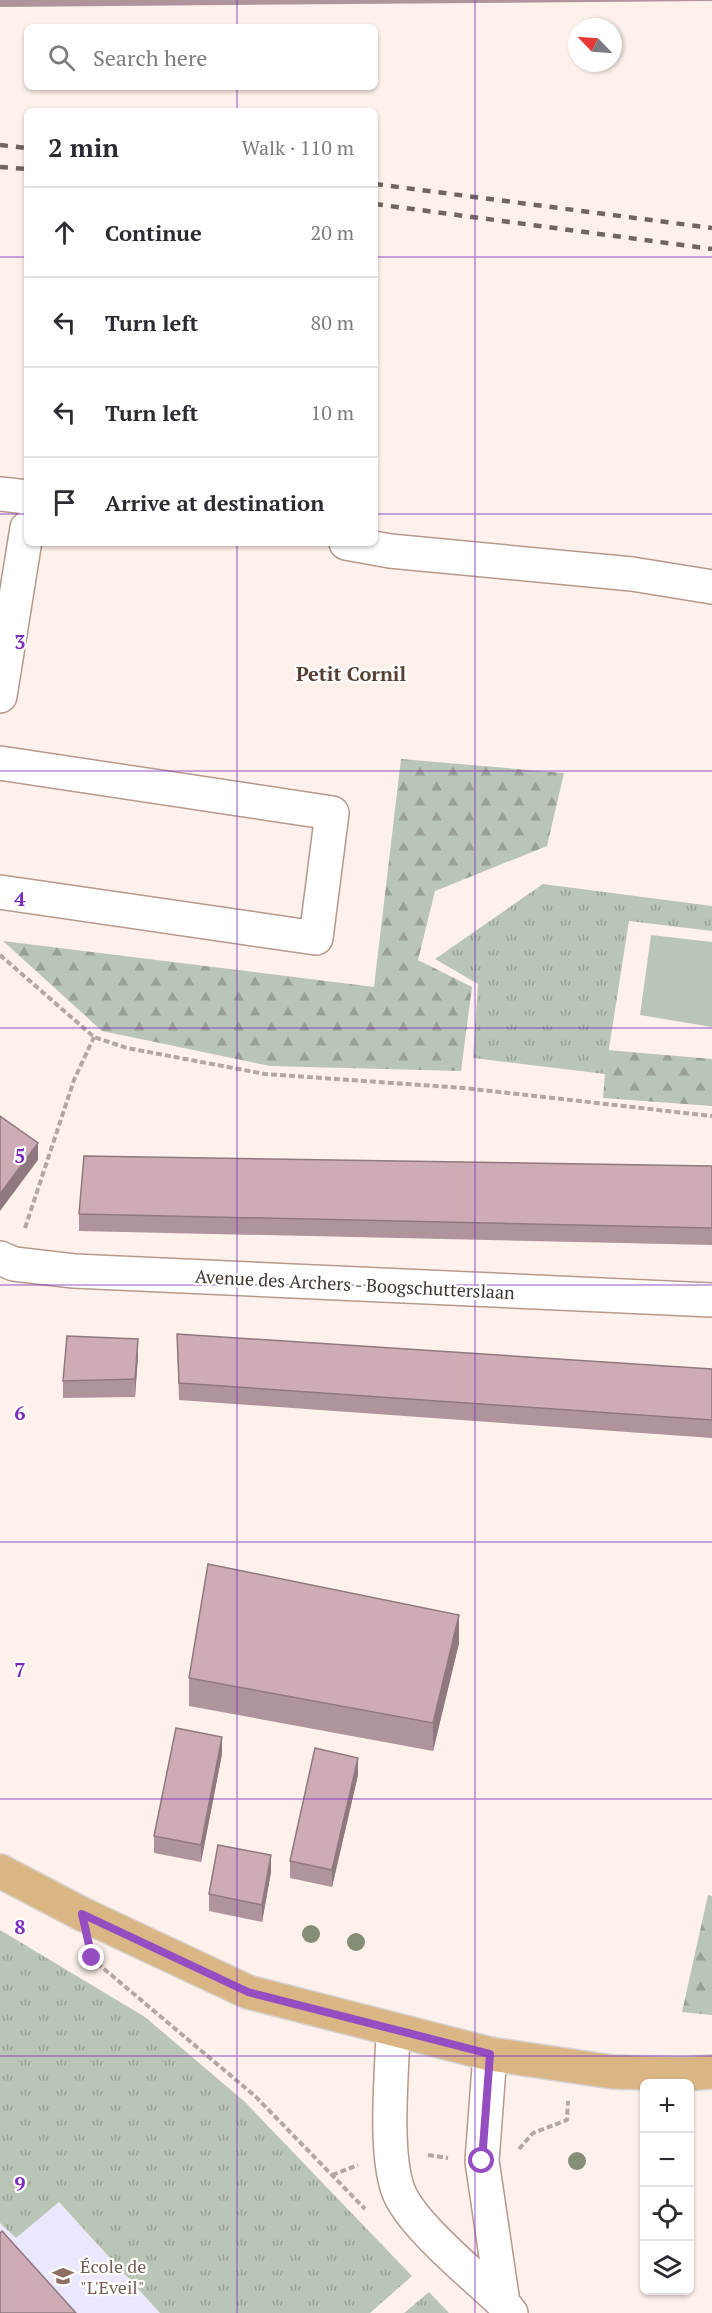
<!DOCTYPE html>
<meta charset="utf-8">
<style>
body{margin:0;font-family:"PT Serif",serif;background:#f2f2f3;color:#2b2b33}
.controls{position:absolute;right:18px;bottom:18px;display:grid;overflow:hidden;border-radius:9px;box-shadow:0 2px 4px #0004}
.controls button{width:54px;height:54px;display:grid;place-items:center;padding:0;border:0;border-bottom:2px solid #e1e1e2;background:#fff;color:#2b2b33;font:30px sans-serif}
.compass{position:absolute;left:568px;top:18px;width:54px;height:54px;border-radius:50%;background:#fff;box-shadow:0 2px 4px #0004;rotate:295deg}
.stop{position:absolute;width:18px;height:18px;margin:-14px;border:4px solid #944ec2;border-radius:50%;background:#fff}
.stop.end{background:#944ec2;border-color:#fff;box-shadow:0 2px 6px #0008}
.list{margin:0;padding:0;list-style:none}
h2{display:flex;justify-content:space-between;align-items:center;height:78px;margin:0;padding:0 24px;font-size:26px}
h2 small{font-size:20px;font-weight:400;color:#7c7c81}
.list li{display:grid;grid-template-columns:39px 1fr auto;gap:18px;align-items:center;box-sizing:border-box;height:90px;padding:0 24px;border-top:2px solid #e1e1e2}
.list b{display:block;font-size:22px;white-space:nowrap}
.list em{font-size:20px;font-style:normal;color:#7c7c81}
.icon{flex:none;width:33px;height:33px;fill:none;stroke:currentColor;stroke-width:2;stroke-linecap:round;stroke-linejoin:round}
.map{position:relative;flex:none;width:712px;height:2313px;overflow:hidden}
.search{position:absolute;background:#fff;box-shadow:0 2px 4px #0004;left:24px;top:24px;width:354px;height:66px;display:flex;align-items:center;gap:15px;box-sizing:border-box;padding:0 21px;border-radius:9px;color:#7c7c81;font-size:22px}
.panel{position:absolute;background:#fff;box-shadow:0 2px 4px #0004;left:24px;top:108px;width:354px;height:438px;border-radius:9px}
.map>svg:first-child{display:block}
.education{fill:#eae7fe}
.grass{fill:url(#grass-tufts)}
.forest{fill:url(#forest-firs)}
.garden{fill:#b9c5b5}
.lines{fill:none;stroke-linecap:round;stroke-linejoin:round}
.minor-casing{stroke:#b5998a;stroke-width:36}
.major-casing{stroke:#d5d3d1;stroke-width:36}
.path{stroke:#b4a7a1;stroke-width:4;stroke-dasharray:6 3;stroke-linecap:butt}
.minor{stroke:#fff;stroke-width:33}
.major{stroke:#dab685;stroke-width:33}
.rail{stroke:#70655f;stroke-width:4.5;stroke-dasharray:8 8;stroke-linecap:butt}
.tree{fill:#848e76}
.wall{fill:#b0949d}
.shaded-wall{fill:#90787f}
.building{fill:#cdacb6;stroke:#90787f;stroke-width:1.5}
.route{stroke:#944ec2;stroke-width:8}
.grid{fill:none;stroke:#7b2cbf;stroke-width:1.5;stroke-opacity:0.55}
.labels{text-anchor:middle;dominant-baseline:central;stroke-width:4.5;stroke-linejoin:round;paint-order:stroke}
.street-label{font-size:18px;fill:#413630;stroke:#fff}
.education-label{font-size:18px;fill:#785e54;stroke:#fff;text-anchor:start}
.neighbourhood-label{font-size:20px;font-weight:bold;fill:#573f33;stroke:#fff}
.grid-label{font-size:20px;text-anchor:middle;font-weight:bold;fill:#7b2cbf;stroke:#fff;stroke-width:4.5;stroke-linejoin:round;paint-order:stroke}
</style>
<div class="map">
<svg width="712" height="2313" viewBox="0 0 712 2313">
<defs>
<pattern id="grass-tufts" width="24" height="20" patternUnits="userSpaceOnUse" patternTransform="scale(1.5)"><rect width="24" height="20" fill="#b9c5b5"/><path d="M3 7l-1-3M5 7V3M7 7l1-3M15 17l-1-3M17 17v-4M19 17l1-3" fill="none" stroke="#98a194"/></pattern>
<pattern id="forest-firs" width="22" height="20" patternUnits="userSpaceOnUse" patternTransform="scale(1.5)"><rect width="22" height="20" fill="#b9c5b5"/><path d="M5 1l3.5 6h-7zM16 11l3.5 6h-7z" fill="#98a194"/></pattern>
</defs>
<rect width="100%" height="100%" fill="#fef1eb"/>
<path class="education" d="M 58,2202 L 160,2313 L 0,2313 L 0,2223 L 16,2238 Z"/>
<path class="grass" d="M 543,884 L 712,906 L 712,931 L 629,921 L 605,1074 L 473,1058 L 478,984 L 435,959 Z
M 0,1930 L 145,2017 L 245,2102 L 412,2276 L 370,2313 L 160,2313 L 59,2202 L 16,2238 L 0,2223 Z
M 429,2292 L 449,2313 L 404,2313 Z"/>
<path class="forest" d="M 401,759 L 564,773 L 547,846 L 435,891 L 418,960 L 472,987 L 461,1071 L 270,1066 L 102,1031 L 3,941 L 374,987 Z
M 607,1050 L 712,1059 L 712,1106 L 603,1098 Z
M 708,1895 L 712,1896 L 712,2015 L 682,2012 Z"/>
<path class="garden" d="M 651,935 L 712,942 L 712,1027 L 640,1015 Z"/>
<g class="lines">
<defs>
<path id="minor" d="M 0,494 L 27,497
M 346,543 L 390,551 L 632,574 L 712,587
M 0,696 L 27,528
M 0,763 L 332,813 L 316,938 L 0,892
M 0,1258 L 14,1264 L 74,1271 L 712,1300
M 393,2031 C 392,2075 384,2150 398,2190 C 410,2224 475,2276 503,2303 L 511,2313
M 490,2054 L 482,2161 L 503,2303"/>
<path id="major" d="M 0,1871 L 82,1914 L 248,1992 L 490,2054 L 613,2072 L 683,2074 L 712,2072"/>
</defs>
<use href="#minor" class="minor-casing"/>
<use href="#major" class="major-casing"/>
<path class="path" d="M 0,955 L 94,1037 L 127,1048 L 265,1074 L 464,1088 L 712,1116
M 25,1228 L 74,1080 L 94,1037
M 97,1963 L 255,2096 L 365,2209
M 519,2149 L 533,2133 L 567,2120 L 568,2101
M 428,2155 L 448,2158
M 332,2175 L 358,2165"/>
<use href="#minor" class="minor"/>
<use href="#major" class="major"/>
<path class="rail" d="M 0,145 L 27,148
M 0,167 L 27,169
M 375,184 L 712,228
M 375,204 L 712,249"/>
</g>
<g class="tree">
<circle cx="311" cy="1934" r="9"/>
<circle cx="356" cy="1942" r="9"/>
<circle cx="577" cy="2161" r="9"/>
</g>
<path class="wall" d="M 0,0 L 712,0 L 712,1 L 0,7 Z
M 712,1166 L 712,1245 L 79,1231 L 79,1214 Z
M 177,1334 L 712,1369 L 712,1438 L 179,1400 Z
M 138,1356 L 135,1397 L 63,1398 L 63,1381 Z
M 459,1643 L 433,1751 L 189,1706 L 189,1678 Z
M 222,1754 L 201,1862 L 154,1853 L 154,1836 Z
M 358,1775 L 332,1887 L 290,1878 L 290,1861 Z
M 271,1872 L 262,1922 L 209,1911 L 209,1894 Z"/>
<path class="shaded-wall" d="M 38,1143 L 38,1160 L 0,1211 L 0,1194 Z
M 138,1339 L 138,1356 L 135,1397 L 135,1379 Z
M 459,1615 L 459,1643 L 433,1751 L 433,1723 Z
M 222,1737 L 222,1754 L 201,1862 L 201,1845 Z
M 358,1758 L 358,1775 L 332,1887 L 332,1870 Z
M 271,1855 L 271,1872 L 262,1922 L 262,1905 Z"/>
<path class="building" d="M 0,1116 L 38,1143 L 0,1194 Z
M 84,1156 L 712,1166 L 712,1228 L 79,1214 Z
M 177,1334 L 712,1369 L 712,1420 L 179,1383 Z
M 67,1336 L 138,1339 L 135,1379 L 63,1381 Z
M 208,1564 L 459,1615 L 433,1723 L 189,1678 Z
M 176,1728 L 222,1737 L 201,1845 L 154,1836 Z
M 315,1748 L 358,1758 L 332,1870 L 290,1861 Z
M 218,1845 L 271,1855 L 262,1905 L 209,1894 Z
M 2,2231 L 76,2313 L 0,2313 L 0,2233 Z"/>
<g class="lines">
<path class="route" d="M 92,1958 L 82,1914 L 248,1992 L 490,2054 L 482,2161"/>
</g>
<path class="grid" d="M 237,0 L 237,27M 475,0 L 475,2313M 237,87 L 237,111M 0,257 L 27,257M 375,257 L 712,257M 0,514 L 27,514M 375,514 L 712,514M 237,543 L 237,2313M 0,771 L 712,771M 0,1028 L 712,1028M 0,1285 L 712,1285M 0,1542 L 712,1542M 0,1799 L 712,1799M 0,2056 L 712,2056"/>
<defs>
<symbol id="school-bare" viewBox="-9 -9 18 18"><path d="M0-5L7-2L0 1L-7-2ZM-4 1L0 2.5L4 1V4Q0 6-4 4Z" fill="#8d6e63" stroke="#fff" stroke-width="2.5" paint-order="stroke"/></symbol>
</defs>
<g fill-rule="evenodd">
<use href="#school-bare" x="48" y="2261" width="30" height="30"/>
</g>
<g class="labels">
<g class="street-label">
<text transform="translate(355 1284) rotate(3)">Avenue des Archers - Boogschutterslaan</text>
</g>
<g class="education-label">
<text x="80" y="2266">École de<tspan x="80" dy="21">"L'Eveil"</tspan></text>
</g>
<g class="neighbourhood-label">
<text x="351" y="673">Petit Cornil</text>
</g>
</g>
<g class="grid-label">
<text x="20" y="649">3</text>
<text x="20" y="906">4</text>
<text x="20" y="1163">5</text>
<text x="20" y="1420">6</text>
<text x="20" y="1677">7</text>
<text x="20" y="1934">8</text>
<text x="20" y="2191">9</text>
</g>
</svg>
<div class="controls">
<button>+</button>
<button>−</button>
<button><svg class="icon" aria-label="locate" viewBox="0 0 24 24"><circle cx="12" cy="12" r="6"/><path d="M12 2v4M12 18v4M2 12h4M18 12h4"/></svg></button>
<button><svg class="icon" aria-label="layers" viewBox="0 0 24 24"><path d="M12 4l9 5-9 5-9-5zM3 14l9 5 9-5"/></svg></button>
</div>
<svg class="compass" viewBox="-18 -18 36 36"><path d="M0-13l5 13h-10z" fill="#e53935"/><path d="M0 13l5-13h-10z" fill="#7c7c81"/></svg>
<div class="stop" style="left:482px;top:2161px"></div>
<div class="stop end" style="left:92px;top:1958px"></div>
<div class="search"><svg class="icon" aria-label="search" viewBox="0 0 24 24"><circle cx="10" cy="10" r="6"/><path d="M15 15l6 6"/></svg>Search here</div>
<section class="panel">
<h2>2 min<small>Walk · 110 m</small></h2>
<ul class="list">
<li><svg class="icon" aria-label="ahead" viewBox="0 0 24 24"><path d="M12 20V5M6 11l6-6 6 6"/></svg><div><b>Continue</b></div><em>20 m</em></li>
<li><svg class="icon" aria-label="left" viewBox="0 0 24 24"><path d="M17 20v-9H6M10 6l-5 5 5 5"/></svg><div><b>Turn left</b></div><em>80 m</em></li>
<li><svg class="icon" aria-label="left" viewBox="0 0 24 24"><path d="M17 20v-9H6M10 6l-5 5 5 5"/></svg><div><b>Turn left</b></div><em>10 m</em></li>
<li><svg class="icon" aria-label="arrive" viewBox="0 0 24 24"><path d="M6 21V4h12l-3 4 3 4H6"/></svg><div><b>Arrive at destination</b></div></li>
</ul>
</section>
</div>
